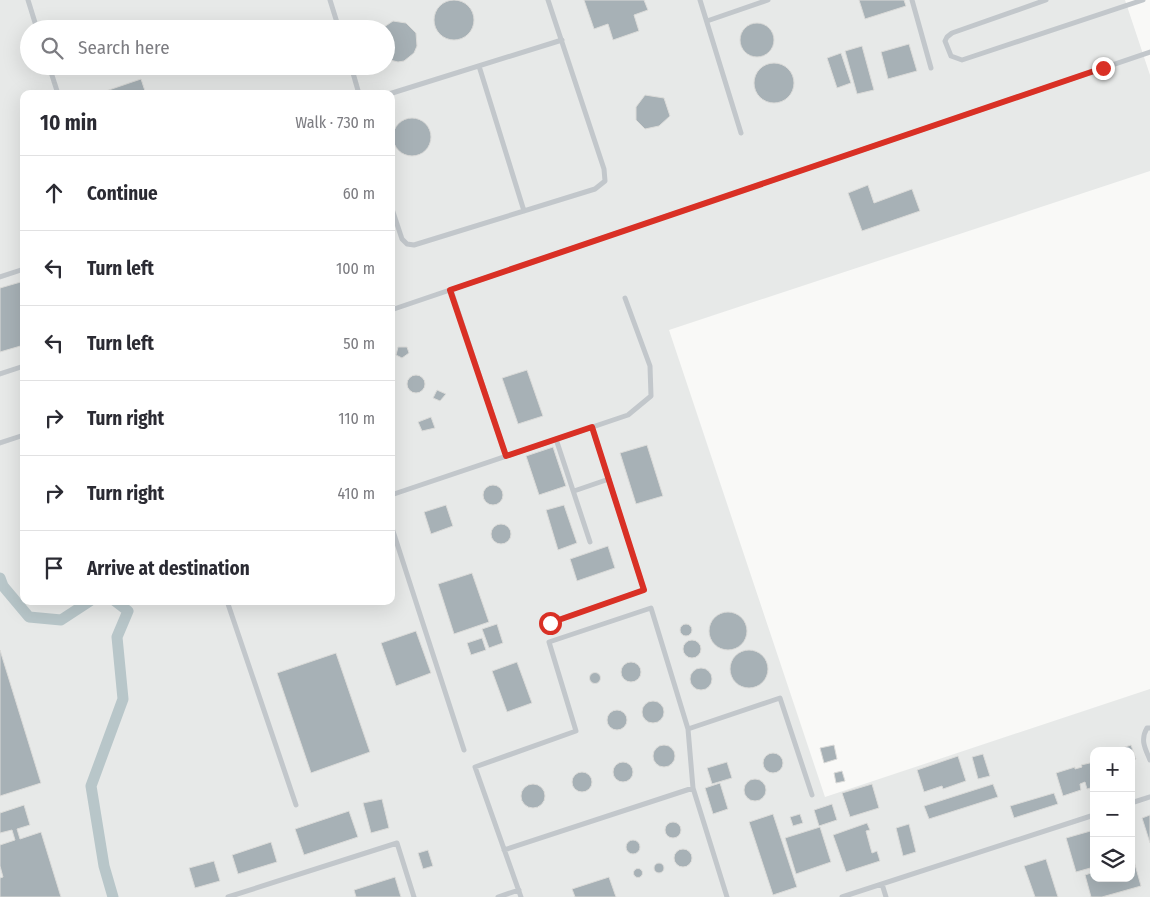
<!DOCTYPE html>
<meta charset="utf-8">
<style>
body{margin:0;font-family:"Fira Sans Condensed",sans-serif;background:#f7f7f7;color:#2b2b33}
.controls{position:absolute;right:15px;bottom:15px;display:grid;overflow:hidden;border-radius:10px;box-shadow:0 5px 20px #0002}
.controls button{width:45px;height:45px;display:grid;place-items:center;padding:0;border:0;border-bottom:1px solid #e1e1e2;background:#fff;color:#2b2b33;font:25px sans-serif}
.stop{position:absolute;width:15px;height:15px;margin:-11px;border:4px solid #d93025;border-radius:50%;background:#fff}
.stop.end{background:#d93025;border-color:#fff;box-shadow:0 1px 5px #0008}
.list{margin:0;padding:0;list-style:none}
h2{display:flex;justify-content:space-between;align-items:center;height:65px;margin:0;padding:0 20px;font-size:21px}
h2 small{font-size:16px;font-weight:400;color:#7c7c81}
.list li{display:grid;grid-template-columns:32px 1fr auto;gap:15px;align-items:center;box-sizing:border-box;height:75px;padding:0 20px;border-top:1px solid #e1e1e2}
.list b{display:block;font-size:19px;white-space:nowrap}
.list em{font-size:16px;font-style:normal;color:#7c7c81}
.icon{flex:none;width:28px;height:28px;fill:none;stroke:currentColor;stroke-width:2;stroke-linecap:round;stroke-linejoin:round}
.map{position:relative;flex:none;width:1150px;height:897px;overflow:hidden}
.search{position:absolute;background:#fff;box-shadow:0 5px 20px #0002;left:20px;top:20px;width:375px;height:55px;display:flex;align-items:center;gap:12px;box-sizing:border-box;padding:0 18px;border-radius:28px;color:#7c7c81;font-size:19px}
.panel{position:absolute;background:#fff;box-shadow:0 5px 20px #0002;left:20px;top:90px;width:375px;height:515px;border-radius:10px}
.map>svg:first-child{display:block}
.built{fill:#e7e9e8;fill-rule:evenodd}
.lines{fill:none;stroke-linecap:round;stroke-linejoin:round}
.canal{stroke:#b8c6c9;stroke-width:11}
.building{fill:#a7b1b6;stroke:#dbdbd9}
.lane{stroke:#c2c7cb;stroke-width:5}
.route{stroke:#d93025;stroke-width:6}
</style>
<div class="map">
<svg width="1150" height="897" viewBox="0 0 1150 897">
<rect width="100%" height="100%" fill="#f9f9f7"/>
<path class="built" d="M 0,0 L 1125,0 L 1150,75 L 1150,171 L 669,330 L 825,797 L 1150,689 L 1150,897 L 0,897 ZM 29,29 L 386,29 L 386,66 L 29,66 ZM 24,94 L 391,94 L 391,601 L 24,601 ZM 1094,751 L 1131,751 L 1131,878 L 1094,878 Z"/>
<g class="lines">
<path class="canal" d="M 0,578 L 3,586 L 29,617 L 61,620 L 90,601
M 113,897 L 104,866 L 91,786 L 123,699 L 117,637 L 128,611 L 115,601"/>
</g>
<path class="building" d="M434 20a20 20 0 1 1 40 0a20 20 0 1 1-40 0Z
M 584,0 L 644,0 L 648,10 L 634,15 L 639,31 L 613,40 L 608,24 L 594,29 Z
M 859,0 L 904,0 L 906,6 L 865,19 Z
M 393,21 L 406,23 L 416,33 L 417,46 L 414,53 L 404,61 L 398,62 L 386,59 L 386,29 L 381,29 Z
M740 40a17 17 0 1 1 34 0a17 17 0 1 1-34 0Z
M 909,44 L 917,71 L 888,79 L 881,52 Z
M 862,46 L 874,90 L 857,94 L 845,51 Z
M 841,53 L 851,83 L 837,88 L 827,58 Z
M754 83a20 20 0 1 1 40 0a20 20 0 1 1-40 0Z
M 141,79 L 146,94 L 97,94 Z
M 645,95 L 664,98 L 670,116 L 659,126 L 645,129 L 636,120 L 636,107 Z
M393 137a19 19 0 1 1 38 0a19 19 0 1 1-38 0Z
M 868,185 L 874,203 L 912,189 L 920,211 L 862,231 L 848,193 Z
M 24,281 L 24,345 L 0,352 L 0,288 Z
M 398,347 L 407,347 L 409,353 L 402,358 L 396,355 Z
M 527,370 L 543,416 L 518,424 L 502,378 Z
M407 384a9 9 0 1 1 18 0a9 9 0 1 1-18 0Z
M 437,390 L 446,394 L 440,401 L 433,398 Z
M 431,417 L 435,428 L 422,431 L 418,422 Z
M 647,445 L 663,496 L 636,504 L 620,453 Z
M 553,447 L 566,486 L 539,495 L 526,456 Z
M483 495a10 10 0 1 1 20 0a10 10 0 1 1-20 0Z
M 446,505 L 453,526 L 431,534 L 424,512 Z
M 564,505 L 577,543 L 558,550 L 546,510 Z
M491 534a10 10 0 1 1 20 0a10 10 0 1 1-20 0Z
M 608,546 L 615,568 L 577,581 L 570,559 Z
M 472,573 L 489,622 L 454,634 L 438,584 Z
M709 631a19 19 0 1 1 38 0a19 19 0 1 1-38 0Z
M680 630a6 6 0 1 1 12 0a6 6 0 1 1-12 0Z
M 497,624 L 503,643 L 489,648 L 482,629 Z
M 416,631 L 431,673 L 396,686 L 381,643 Z
M 482,638 L 486,650 L 471,655 L 467,643 Z
M683 649a9 9 0 1 1 18 0a9 9 0 1 1-18 0Z
M730 669a19 19 0 1 1 38 0a19 19 0 1 1-38 0Z
M 0,650 L 41,783 L 0,796 Z
M 336,653 L 370,752 L 311,773 L 277,673 Z
M 517,662 L 532,703 L 507,712 L 492,671 Z
M621 672a10 10 0 1 1 20 0a10 10 0 1 1-20 0Z
M690 679a11 11 0 1 1 22 0a11 11 0 1 1-22 0Z
M589.5 678a5.5 5.5 0 1 1 11 0a5.5 5.5 0 1 1-11 0Z
M642 712a11 11 0 1 1 22 0a11 11 0 1 1-22 0Z
M607 720a10 10 0 1 1 20 0a10 10 0 1 1-20 0Z
M653 756a11 11 0 1 1 22 0a11 11 0 1 1-22 0Z
M 834,745 L 837,759 L 824,763 L 820,748 Z
M 1131,745 L 1136,759 L 1131,761 L 1131,751 L 1113,751 Z
M763 763a10 10 0 1 1 20 0a10 10 0 1 1-20 0Z
M 983,754 L 990,776 L 978,779 L 972,757 Z
M 958,756 L 966,781 L 943,789 L 942,786 L 924,792 L 917,770 Z
M 727,762 L 732,778 L 712,784 L 707,768 Z
M 1094,762 L 1094,787 L 1087,789 L 1085,782 L 1080,784 L 1081,790 L 1063,796 L 1056,773 L 1075,767 L 1075,769 L 1082,767 L 1081,765 Z
M613 772a10 10 0 1 1 20 0a10 10 0 1 1-20 0Z
M 842,771 L 845,781 L 836,783 L 834,773 Z
M572 782a10 10 0 1 1 20 0a10 10 0 1 1-20 0Z
M744 790a11 11 0 1 1 22 0a11 11 0 1 1-22 0Z
M 720,783 L 728,809 L 713,814 L 705,788 Z
M 872,784 L 879,808 L 850,817 L 842,793 Z
M 993,784 L 998,797 L 929,819 L 924,806 Z
M521 796a12 12 0 1 1 24 0a12 12 0 1 1-24 0Z
M 1054,793 L 1058,804 L 1014,818 L 1010,806 Z
M 382,799 L 389,828 L 371,833 L 363,803 Z
M 832,804 L 837,820 L 819,826 L 814,810 Z
M 24,805 L 30,825 L 17,829 L 20,839 L 41,832 L 61,897 L 0,897 L 0,878 L 3,877 L 0,866 L 0,845 L 15,840 L 12,830 L 0,833 L 0,813 Z
M 349,811 L 358,837 L 304,855 L 295,829 Z
M 773,814 L 797,887 L 773,895 L 749,822 Z
M 800,814 L 803,823 L 793,826 L 790,817 Z
M 1150,815 L 1150,843 L 1142,818 Z
M665 830a8 8 0 1 1 16 0a8 8 0 1 1-16 0Z
M 867,823 L 870,830 L 866,831 L 872,853 L 877,851 L 880,861 L 846,872 L 833,835 Z
M 909,824 L 916,852 L 903,856 L 896,828 Z
M 820,827 L 831,862 L 796,874 L 785,838 Z
M 1094,830 L 1094,867 L 1076,872 L 1066,838 Z
M626 847a7 7 0 1 1 14 0a7 7 0 1 1-14 0Z
M 271,842 L 277,862 L 238,874 L 232,855 Z
M674 858a9 9 0 1 1 18 0a9 9 0 1 1-18 0Z
M 428,850 L 433,866 L 423,869 L 418,853 Z
M 1046,859 L 1058,897 L 1035,897 L 1024,866 Z
M 214,861 L 220,881 L 195,888 L 189,868 Z
M 1131,861 L 1134,861 L 1141,886 L 1102,897 L 1091,897 L 1085,875 L 1094,872 L 1094,878 L 1131,878 Z
M654 868a5 5 0 1 1 10 0a5 5 0 1 1-10 0Z
M633.5 873a4.5 4.5 0 1 1 9 0a4.5 4.5 0 1 1-9 0Z
M 395,877 L 401,897 L 356,897 L 354,890 Z
M 609,877 L 616,897 L 575,897 L 572,889 Z"/>
<g class="lines">
<path class="lane" d="M 28,0 L 37,29
M 330,0 L 339,29
M 700,0 L 741,133
M 912,0 L 931,68
M 1046,0 L 952,33 L 947,37 L 945,41 L 951,56 L 962,60 L 1143,0
M 707,21 L 768,0
M 49,66 L 58,94
M 351,66 L 359,94
M 479,66 L 524,211
M 389,94 L 562,40
M 391,206 L 402,239 L 407,244 L 414,245 L 595,189 L 605,181 L 604,169 L 548,0
M 0,277 L 24,269
M 451,290 L 506,456
M 391,310 L 1150,52
M 0,374 L 24,366
M 556,439 L 590,542
M 0,443 L 24,435
M 574,491 L 609,479
M 391,495 L 628,415 L 651,396 L 650,366 L 625,298
M 391,525 L 464,750
M 227,601 L 296,805
M 549,623 L 644,590 L 592,427
M 1150,728 L 1147,728 C 1140,740 1145,748 1150,760
M 688,729 L 780,698 L 812,795
M 1131,803 L 1150,797
M 504,850 L 693,788 L 727,897
M 882,884 L 886,897
M 228,897 L 397,843 L 414,897
M 498,897 L 519,890
M 521,897 L 475,767 L 576,731 L 549,642 L 651,608 L 688,729 L 693,788
M 842,897 L 1094,815"/>
</g>
<g class="lines">
<path class="route" d="M 550,623 L 644,590 L 592,427 L 506,456 L 450,290 L 1103,68"/>
</g>
</svg>
<div class="controls">
<button>+</button>
<button>−</button>
<button><svg class="icon" aria-label="layers" viewBox="0 0 24 24"><path d="M12 4l9 5-9 5-9-5zM3 14l9 5 9-5"/></svg></button>
</div>
<div class="stop" style="left:550px;top:623px"></div>
<div class="stop end" style="left:1103px;top:68px"></div>
<div class="search"><svg class="icon" aria-label="search" viewBox="0 0 24 24"><circle cx="10" cy="10" r="6"/><path d="M15 15l6 6"/></svg>Search here</div>
<section class="panel">
<h2>10 min<small>Walk · 730 m</small></h2>
<ul class="list">
<li><svg class="icon" aria-label="ahead" viewBox="0 0 24 24"><path d="M12 20V5M6 11l6-6 6 6"/></svg><div><b>Continue</b></div><em>60 m</em></li>
<li><svg class="icon" aria-label="left" viewBox="0 0 24 24"><path d="M17 20v-9H6M10 6l-5 5 5 5"/></svg><div><b>Turn left</b></div><em>100 m</em></li>
<li><svg class="icon" aria-label="left" viewBox="0 0 24 24"><path d="M17 20v-9H6M10 6l-5 5 5 5"/></svg><div><b>Turn left</b></div><em>50 m</em></li>
<li><svg class="icon" aria-label="right" viewBox="0 0 24 24"><path d="M7 20v-9h11M14 6l5 5-5 5"/></svg><div><b>Turn right</b></div><em>110 m</em></li>
<li><svg class="icon" aria-label="right" viewBox="0 0 24 24"><path d="M7 20v-9h11M14 6l5 5-5 5"/></svg><div><b>Turn right</b></div><em>410 m</em></li>
<li><svg class="icon" aria-label="arrive" viewBox="0 0 24 24"><path d="M6 21V4h12l-3 4 3 4H6"/></svg><div><b>Arrive at destination</b></div></li>
</ul>
</section>
</div>
